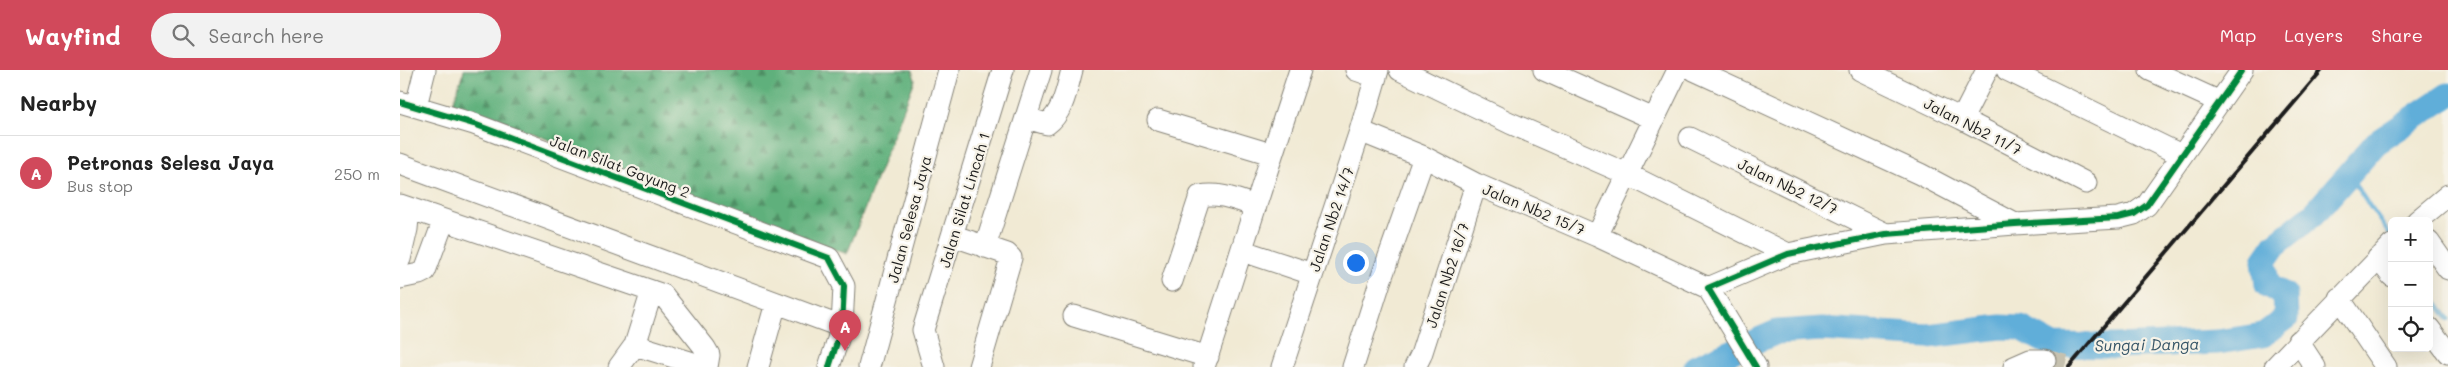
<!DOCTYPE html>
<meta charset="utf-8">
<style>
body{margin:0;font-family:Mali,sans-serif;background:#f2f2f2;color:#222}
.controls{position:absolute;right:15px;bottom:15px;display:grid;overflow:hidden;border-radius:8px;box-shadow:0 5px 20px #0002}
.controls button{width:45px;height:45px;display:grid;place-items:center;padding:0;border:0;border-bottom:1px solid #e0e0e0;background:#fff;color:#222;font:25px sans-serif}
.you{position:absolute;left:955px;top:192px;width:18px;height:18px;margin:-12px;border:4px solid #fff;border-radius:50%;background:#1a73e8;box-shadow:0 0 0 8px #1a73e833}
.badge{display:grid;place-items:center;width:32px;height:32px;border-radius:50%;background:#d1495b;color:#fff;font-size:16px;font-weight:700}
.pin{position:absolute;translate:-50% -41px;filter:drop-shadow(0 1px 2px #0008)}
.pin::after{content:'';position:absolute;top:26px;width:18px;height:15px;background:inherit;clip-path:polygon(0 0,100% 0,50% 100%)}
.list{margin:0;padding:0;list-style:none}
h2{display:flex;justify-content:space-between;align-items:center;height:65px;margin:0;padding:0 20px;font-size:21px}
h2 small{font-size:16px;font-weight:400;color:#767676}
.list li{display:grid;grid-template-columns:32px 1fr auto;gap:15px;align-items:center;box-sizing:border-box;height:75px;padding:0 20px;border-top:1px solid #e0e0e0}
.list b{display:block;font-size:19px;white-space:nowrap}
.list p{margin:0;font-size:16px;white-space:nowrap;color:#767676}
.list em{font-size:16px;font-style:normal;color:#767676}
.icon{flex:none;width:28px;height:28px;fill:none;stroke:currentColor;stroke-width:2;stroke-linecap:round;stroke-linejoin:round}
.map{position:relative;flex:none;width:2048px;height:297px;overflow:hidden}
header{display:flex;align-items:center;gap:30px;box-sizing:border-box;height:70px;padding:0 25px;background:#d1495b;color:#fff}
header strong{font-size:24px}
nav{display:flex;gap:28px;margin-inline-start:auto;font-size:18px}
.search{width:350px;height:45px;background:#f2f2f2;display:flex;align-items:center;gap:12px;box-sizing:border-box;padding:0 18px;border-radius:28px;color:#767676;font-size:19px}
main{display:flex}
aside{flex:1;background:#fff}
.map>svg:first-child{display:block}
.forest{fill:url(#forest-firs);stroke:#3e664c}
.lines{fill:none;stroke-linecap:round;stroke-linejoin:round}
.stream{stroke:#60aed9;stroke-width:4.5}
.river{stroke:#60aed9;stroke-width:25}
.minor-tunnel{stroke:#c6c1af;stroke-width:21;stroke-dasharray:21 11;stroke-linecap:butt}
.minor-casing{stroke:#868378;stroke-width:23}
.minor{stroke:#fff;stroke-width:21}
.rail{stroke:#1c1c1c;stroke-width:4}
.cycleway-casing{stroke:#f7f3e8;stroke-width:9}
.cycleway{stroke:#00873e;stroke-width:6}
.labels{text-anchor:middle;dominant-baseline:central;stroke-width:4.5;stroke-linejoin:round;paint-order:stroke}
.street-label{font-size:15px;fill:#1c1c1c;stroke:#f7f3e8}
.water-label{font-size:16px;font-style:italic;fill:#375668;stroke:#f7f3e8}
</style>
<header>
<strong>Wayfind</strong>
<div class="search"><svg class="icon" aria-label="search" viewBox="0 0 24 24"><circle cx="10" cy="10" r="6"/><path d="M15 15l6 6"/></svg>Search here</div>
<nav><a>Map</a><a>Layers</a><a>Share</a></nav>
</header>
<main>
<aside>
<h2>Nearby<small></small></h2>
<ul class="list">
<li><span class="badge">A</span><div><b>Petronas Selesa Jaya</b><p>Bus stop</p></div><em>250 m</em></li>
</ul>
</aside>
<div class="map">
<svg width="2048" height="297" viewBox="0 0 2048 297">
<defs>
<pattern id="forest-firs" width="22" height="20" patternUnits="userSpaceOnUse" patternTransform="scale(1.25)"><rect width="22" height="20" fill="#5fb07b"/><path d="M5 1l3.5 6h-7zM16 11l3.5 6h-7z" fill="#4e8e64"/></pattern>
</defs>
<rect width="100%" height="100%" fill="#f7f3e8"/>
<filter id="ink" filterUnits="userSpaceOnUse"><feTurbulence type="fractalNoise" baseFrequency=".02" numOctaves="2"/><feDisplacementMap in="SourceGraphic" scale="10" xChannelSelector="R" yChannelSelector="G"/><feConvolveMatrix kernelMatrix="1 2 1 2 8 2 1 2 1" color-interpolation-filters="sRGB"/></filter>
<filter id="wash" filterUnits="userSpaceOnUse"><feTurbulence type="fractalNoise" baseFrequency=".0096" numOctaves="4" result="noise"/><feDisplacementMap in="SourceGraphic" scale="20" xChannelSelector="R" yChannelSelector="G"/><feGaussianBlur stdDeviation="1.12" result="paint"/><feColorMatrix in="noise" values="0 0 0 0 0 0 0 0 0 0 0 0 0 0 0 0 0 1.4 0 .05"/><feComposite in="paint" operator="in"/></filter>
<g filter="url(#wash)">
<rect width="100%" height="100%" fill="#f1ead4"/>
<path class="forest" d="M 64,0 L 512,0 L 515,10 L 447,184 L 53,33 Z"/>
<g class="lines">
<path class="stream" d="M 1948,105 L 1992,168
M 2029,222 L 2048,249"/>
<path class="river" d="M 1296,297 L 1377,262 L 1422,259 L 1528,266 L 1601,257 L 1621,258 L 1652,275 L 1715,276 L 1818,272 L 1863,265 L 1886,248 L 1885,225 L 1867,215 L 1864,191 L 1875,175 L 1914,144 L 1976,73 L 2048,25"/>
</g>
</g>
<g filter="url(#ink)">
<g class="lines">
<path class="minor-tunnel" d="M 1645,290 L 1671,297"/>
<defs>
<path id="minor" d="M 956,0 L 976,7
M 1000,0 L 1110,53 L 1227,104 L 1388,184
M 1144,0 L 1254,49
M 1294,0 L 1520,104 L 1615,154
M 1460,0 L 1562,49 L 1686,113
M 1607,0 L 1781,85
M 1750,0 L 1820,32
M 0,32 L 74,54 L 429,188 L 444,216 L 442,257 L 429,297
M 16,36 L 25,0
M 626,48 L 647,54 C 663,43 667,18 672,0
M 1562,49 L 1587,0
M 758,50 L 871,84
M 960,61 L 1024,87 L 1076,114 L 1197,166 L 1308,218
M 1290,68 L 1486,164
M 0,94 L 442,257
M 0,135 L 263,225 L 305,278 L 309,285 L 307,297
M 2017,151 L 2048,125
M 554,166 L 607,184 L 611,188 L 579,297
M 1197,166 L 1278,0
M 2029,172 L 2048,199
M 585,177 L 641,0
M 843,181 L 912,204
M 1978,188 L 1992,206
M 0,189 L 7,159 L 9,138
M 0,208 L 19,204 L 25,201 L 44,150
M 772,211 L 800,126 C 820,122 837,130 856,136
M 1939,228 L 1986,297
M 674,246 L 808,287
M 2029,258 L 2048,283
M 1898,271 L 1915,297
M 235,275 L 306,297
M 219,297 L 235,275 L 252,221
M 358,297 L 376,233
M 469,297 L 549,0
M 534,297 L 523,260 L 603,0
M 804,297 C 836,198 867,99 900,0
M 882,297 L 960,61 L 978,0
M 953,297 L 980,212 L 1024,87
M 1015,297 L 1021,285 L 1076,114
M 1356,297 L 1308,218 L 1388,184 L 1486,164 L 1615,154 L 1718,148 L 1734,144 L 1747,135 L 1842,0
M 1614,297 L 1630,290 L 1645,290
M 1875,297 L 1992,175"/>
</defs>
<use href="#minor" class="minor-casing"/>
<use href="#minor" class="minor"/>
<path class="rail" d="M 1669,297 L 1922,0"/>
<defs>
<path id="cycleway" d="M 0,32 L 74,54 L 429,188 L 444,216 L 442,257 L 429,297
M 1356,297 L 1308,218 L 1388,184 L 1486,164 L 1615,154 L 1718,148 L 1734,144 L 1747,135 L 1842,0"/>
</defs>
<use href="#cycleway" class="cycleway-casing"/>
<use href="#cycleway" class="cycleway"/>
</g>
</g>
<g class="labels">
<g class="street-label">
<text transform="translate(1573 56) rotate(27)">Jalan Nb2 11/7</text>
<text transform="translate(220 96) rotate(21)">Jalan Silat Gayung 2</text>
<text transform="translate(1388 116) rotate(26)">Jalan Nb2 12/7</text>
<text transform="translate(564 130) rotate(-73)">Jalan Silat Lincah 1</text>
<text transform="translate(1134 139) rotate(23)">Jalan Nb2 15/7</text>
<text transform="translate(509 149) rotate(-75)">Jalan Selesa Jaya</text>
<text transform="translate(931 149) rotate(-71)">Jalan Nb2 14/7</text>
<text transform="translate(1047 205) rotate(-72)">Jalan Nb2 16/7</text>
</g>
<g class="water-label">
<text transform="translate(1747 274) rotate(-1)">Sungai Danga</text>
</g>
</g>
</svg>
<div class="controls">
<button>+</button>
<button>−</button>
<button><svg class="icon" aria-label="locate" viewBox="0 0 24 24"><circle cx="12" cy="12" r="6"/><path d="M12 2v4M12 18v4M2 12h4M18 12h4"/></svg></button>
</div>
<div class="you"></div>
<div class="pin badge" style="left:445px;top:281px">A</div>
</div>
</main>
